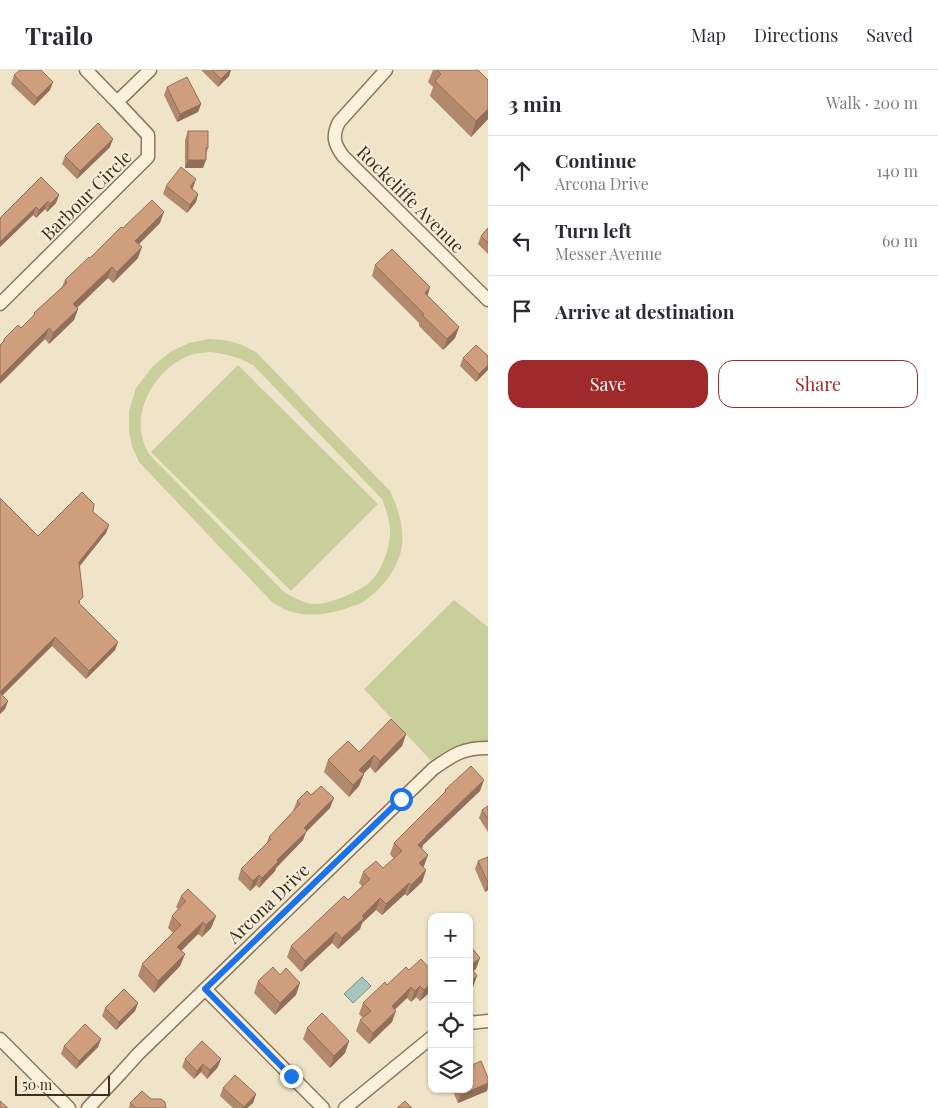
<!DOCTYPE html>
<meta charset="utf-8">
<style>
body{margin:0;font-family:"Playfair Display",serif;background:#f2f2f3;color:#2b2b33}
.controls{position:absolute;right:15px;bottom:15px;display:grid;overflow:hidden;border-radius:10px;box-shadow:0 1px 4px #0004}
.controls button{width:45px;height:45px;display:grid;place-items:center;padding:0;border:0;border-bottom:1px solid #e1e1e2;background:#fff;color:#2b2b33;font:25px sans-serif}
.scale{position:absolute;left:15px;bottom:12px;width:95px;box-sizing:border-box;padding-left:5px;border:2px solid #3d2e20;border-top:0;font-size:14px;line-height:18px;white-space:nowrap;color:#3d2e20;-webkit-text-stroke:4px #f7eed8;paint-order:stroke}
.stop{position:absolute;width:15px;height:15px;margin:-11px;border:4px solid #1a73e8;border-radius:50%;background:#fff}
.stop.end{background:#1a73e8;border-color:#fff;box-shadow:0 1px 5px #0008}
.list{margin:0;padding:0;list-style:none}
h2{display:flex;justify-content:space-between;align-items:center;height:65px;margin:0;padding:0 20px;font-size:21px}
h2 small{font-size:16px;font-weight:400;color:#7c7c81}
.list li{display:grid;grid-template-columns:32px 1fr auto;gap:15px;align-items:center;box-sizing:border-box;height:70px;padding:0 20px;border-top:1px solid #e1e1e2}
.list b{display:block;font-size:19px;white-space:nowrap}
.list p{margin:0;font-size:16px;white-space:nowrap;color:#7c7c81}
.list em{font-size:16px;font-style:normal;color:#7c7c81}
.actions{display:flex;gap:10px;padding:15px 20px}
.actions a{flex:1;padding:11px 0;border:1px solid #9e2a2b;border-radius:15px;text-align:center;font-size:18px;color:#9e2a2b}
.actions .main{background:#9e2a2b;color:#fff}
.icon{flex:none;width:28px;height:28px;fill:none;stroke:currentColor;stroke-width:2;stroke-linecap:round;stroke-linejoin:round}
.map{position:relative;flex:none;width:488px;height:1038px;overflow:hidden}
header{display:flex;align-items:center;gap:30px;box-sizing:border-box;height:70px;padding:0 25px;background:#fff;border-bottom:1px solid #e1e1e2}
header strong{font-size:24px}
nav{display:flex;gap:28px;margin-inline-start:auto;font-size:18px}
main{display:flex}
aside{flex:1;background:#fff}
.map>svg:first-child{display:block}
.green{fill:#c9cf9b;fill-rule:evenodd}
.water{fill:#a9c4bc;stroke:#6f938a}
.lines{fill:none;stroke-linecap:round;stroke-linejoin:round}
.street-casing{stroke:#8d765c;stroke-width:15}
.street{stroke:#faf1dc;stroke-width:12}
.wall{fill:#b2896c}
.shaded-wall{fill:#916f58}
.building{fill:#cf9f7d;stroke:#916f58}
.route{stroke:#1a73e8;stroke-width:6}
.labels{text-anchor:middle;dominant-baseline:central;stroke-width:4;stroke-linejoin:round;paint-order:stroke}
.street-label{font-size:18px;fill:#3d2e20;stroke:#f7eed8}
</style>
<header>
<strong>Trailo</strong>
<nav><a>Map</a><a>Directions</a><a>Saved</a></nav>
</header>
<main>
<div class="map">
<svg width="488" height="1038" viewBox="0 0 488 1038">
<rect width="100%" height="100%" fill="#f0e4c8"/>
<path class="green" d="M 209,269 C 231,270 238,272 257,283 L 390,421 C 398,438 406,461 401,481 C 396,501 381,520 363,532 C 360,534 356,535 353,536 C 332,544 310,548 289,541 C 283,539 277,535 272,532 L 139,392 L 132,376 L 129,362 L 129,341 L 136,318 L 153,296 L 170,282 L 189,273 ZM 210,282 C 226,284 239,287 253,295 L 382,429 C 386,440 390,450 390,462 C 390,479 381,503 368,514 C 359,520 350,524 341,528 C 333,531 323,534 314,534 C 303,533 292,527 283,521 L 149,384 C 147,379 144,375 143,370 C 133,334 160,294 194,284 C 199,283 205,283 210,282 Z
M 238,295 L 378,434 L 291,521 L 151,382 Z
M 454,530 L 488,557 L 488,678 L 436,696 L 364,619 Z"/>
<path class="water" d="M 362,907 L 371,916 L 353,933 L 344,924 Z"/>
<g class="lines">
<defs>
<path id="street" d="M 86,0 L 117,32 L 150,0
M 386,0 L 339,52 C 332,66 334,74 343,86 L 488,230
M 0,234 L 148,87 L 148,65 L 117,32
M 205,919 L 323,1038
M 469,953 L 488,951
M 0,969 L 69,1038
M 88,1038 L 120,1004 L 138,984 L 433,699 C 453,685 462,678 488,678
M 345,1038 L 432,967"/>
</defs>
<use href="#street" class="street-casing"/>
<use href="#street" class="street"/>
</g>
<path class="wall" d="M 201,0 L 231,0 L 229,6 L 218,17 Z
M 433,0 L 478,0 L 488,10 L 488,49 L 471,67 L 430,26 L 433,17 L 428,12 Z
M 14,5 L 50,20 L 34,36 L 11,14 Z
M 167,17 L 201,34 L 198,42 L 177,52 L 164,25 Z
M 188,61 L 208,78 L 203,98 L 185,98 L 185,70 Z
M 110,77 L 77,109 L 62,94 L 65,86 Z
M 166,116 L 193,118 L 192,119 L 198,124 L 196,132 L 187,143 L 163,124 Z
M 59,125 L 56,133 L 47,142 L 45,139 L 36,148 L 33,145 L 0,177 L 0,148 Z
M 160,153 L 139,174 L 138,188 L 113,213 L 108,208 L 77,238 L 78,239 L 74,250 L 49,274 L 45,269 L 2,273 L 4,269 L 21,258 L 33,247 L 34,243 L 62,217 L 65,210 L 123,158 Z
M 488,158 L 488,184 L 478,174 L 481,166 Z
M 375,195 L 427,226 L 459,257 L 455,268 L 443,280 L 419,256 L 419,253 L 372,206 Z
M 488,286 L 476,312 L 460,296 L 463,288 Z
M 0,428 L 38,466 L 93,442 L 109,455 L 106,463 L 80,496 L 80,534 L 118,572 L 115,580 L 86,609 L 52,576 L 2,625 L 8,631 L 5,639 L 0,644 Z
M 406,664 L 402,676 L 375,703 L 370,697 L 363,704 L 364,704 L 359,716 L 349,727 L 324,702 L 328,690 L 359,682 Z
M 445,720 L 480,721 L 423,775 L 422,779 L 428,785 L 423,797 L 426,800 L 422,812 L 407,826 L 405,824 L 382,845 L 376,840 L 362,853 L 360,859 L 338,879 L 332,873 L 301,902 L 287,887 L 291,876 L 348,830 L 362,816 L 359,813 L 363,802 L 383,798 L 394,789 L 390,784 L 394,773 L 444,724 Z
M 311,725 L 330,738 L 306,762 L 303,770 L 276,798 L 275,801 L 259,818 L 256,815 L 250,821 L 238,809 L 241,799 L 266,775 L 269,767 L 294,741 L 293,741 L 297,731 Z
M 488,736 L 488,762 L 479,748 L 482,740 Z
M 488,787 L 488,820 L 485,822 L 475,799 L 478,791 Z
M 181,826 L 216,846 L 211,858 L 202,867 L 198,864 L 181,881 L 185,884 L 180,896 L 154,923 L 138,906 L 142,894 L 173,863 L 168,858 L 172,846 L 178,839 L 176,837 Z
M 432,897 L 432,920 L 420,931 L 416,927 L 411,932 L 407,928 L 395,939 L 392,952 L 369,974 L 356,961 L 360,950 L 363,948 L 359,944 L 363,933 L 387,915 L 409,900 L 430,899 Z
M 280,905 L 296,925 L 275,945 L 254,923 L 258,911 Z
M 138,933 L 135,941 L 116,960 L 102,946 L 105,938 Z
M 307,958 L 349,971 L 345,983 L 330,998 L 303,969 Z
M 101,969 L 98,977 L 76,999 L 61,984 L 64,976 Z
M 185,989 L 218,997 L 207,1009 L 201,1002 L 194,1009 L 182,997 Z
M 470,996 L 488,1008 L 488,1018 L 487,1021 L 458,1033 L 452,1019 L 469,1019 Z
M 223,1018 L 256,1024 L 253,1033 L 247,1038 L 233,1038 L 220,1026 Z
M 151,1029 L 166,1038 L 129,1038 L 130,1033 Z"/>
<path class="shaded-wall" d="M 230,0 L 231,0 L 229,6 L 218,17 L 221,9 Z
M 53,12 L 50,20 L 34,36 L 37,28 Z
M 201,34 L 198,42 L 177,52 L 180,44 Z
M 488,39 L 488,49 L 471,67 L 476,51 Z
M 113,69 L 110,77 L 77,109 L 80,101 Z
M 188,90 L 206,90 L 203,98 L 185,98 Z
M 196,109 L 193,118 L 187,125 L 190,117 Z
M 198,124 L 196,132 L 187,143 L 190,135 Z
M 59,125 L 56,133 L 47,142 L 50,134 Z
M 48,131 L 45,139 L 36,148 L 39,140 Z
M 36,137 L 33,145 L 0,177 L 0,172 Z
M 164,142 L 160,153 L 131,182 L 135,171 Z
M 142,177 L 138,188 L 113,213 L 117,202 Z
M 112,197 L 108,208 L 69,245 L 73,234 Z
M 430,217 L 427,228 L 425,223 Z
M 78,239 L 74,250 L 49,274 L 53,263 Z
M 459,257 L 455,268 L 443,280 L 447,269 Z
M 49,258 L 45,269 L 0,314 L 0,307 Z
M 488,295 L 488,300 L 476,312 L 479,304 Z
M 109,455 L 106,463 L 76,500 L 79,492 Z
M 55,567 L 52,576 L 0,628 L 0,622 Z
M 118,572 L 115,580 L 86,609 L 89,601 Z
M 8,631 L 5,639 L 0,644 L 0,639 Z
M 406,664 L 402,676 L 375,703 L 380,691 Z
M 374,685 L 370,697 L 355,712 L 359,700 Z
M 364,704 L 359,716 L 349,727 L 353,715 Z
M 484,710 L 480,721 L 423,775 L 422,778 L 414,786 L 418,775 L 426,766 Z
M 334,728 L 330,738 L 306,762 L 303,770 L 276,798 L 275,801 L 259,818 L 262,808 L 304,758 Z
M 428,785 L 424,796 L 415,805 L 419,793 Z
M 426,800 L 422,812 L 407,826 L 411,815 Z
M 259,805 L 256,815 L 250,821 L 253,811 Z
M 409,813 L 405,824 L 382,845 L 386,834 Z
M 488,813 L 488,820 L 485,822 Z
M 380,828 L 376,840 L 362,853 L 360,859 L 338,879 L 342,868 L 362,846 Z
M 216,846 L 211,858 L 202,867 L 206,855 Z
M 203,852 L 198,864 L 173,889 L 177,877 Z
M 336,862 L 332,873 L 301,902 L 305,891 Z
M 185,884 L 180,896 L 154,923 L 158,911 Z
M 480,888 L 476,899 L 469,904 L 470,896 Z
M 477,906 L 473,917 L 469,920 L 469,912 Z
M 300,913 L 296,925 L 275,945 L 280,933 Z
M 432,913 L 432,920 L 420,931 L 424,920 Z
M 420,916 L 416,927 L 411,932 L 415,921 Z
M 411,917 L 407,928 L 387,947 L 392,936 Z
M 138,933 L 135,941 L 116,960 L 119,952 Z
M 396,941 L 392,952 L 369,974 L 373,963 Z
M 101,969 L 98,977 L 76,999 L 79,991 Z
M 349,971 L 345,983 L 330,998 L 334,986 Z
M 221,989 L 218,997 L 207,1009 L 210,1000 Z
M 203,994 L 201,1002 L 194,1009 L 197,1001 Z
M 488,1013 L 487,1021 L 458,1033 L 461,1025 Z
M 256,1024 L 253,1033 L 247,1038 L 243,1038 Z"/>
<path class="building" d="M 20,0 L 41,0 L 53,12 L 37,28 L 14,5 Z
M 212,0 L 230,0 L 221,9 Z
M 437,0 L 478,0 L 488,10 L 488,39 L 476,51 L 435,11 L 441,4 Z
M 187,7 L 201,34 L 180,44 L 167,17 Z
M 98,53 L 113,69 L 80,101 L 65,86 Z
M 188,61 L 208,61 L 208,78 L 206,78 L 206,90 L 188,90 Z
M 181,97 L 196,109 L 190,117 L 198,124 L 190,135 L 166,116 Z
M 41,107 L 59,125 L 50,134 L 48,131 L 39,140 L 36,137 L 0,172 L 0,148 Z
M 152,130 L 164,142 L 135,171 L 142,177 L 117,202 L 112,197 L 73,234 L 78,239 L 53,263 L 49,258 L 0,307 L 0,275 L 5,270 L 4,269 L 18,255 L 21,258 L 35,244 L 34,243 L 67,213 L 65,210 L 89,187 L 90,188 L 121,157 L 123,158 Z
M 488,158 L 488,173 L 481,166 Z
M 392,179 L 430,217 L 425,223 L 459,257 L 447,269 L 422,245 L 424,244 L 375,195 Z
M 476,275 L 488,286 L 488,295 L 479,304 L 463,288 Z
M 82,422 L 94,434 L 93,442 L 109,455 L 79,492 L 83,527 L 78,532 L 118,572 L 89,601 L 55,567 L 0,622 L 0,428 L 38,466 Z
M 0,623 L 8,631 L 0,639 Z
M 391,649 L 406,664 L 380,691 L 374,685 L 359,700 L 364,704 L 353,715 L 328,690 L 348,671 L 359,682 Z
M 471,696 L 484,710 L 426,766 L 426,767 L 418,775 L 428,785 L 419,793 L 426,800 L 411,815 L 409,813 L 386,834 L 380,828 L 362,846 L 364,848 L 342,868 L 336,862 L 305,891 L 291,876 L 344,826 L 348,830 L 370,809 L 363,802 L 376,791 L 383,798 L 402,781 L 394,773 L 446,721 L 445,720 Z
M 321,716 L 334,728 L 304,758 L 307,761 L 277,790 L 278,792 L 262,808 L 259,805 L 253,811 L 241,799 L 271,769 L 269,767 L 300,734 L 297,731 L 307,721 L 311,725 Z
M 488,736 L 488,749 L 482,740 Z
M 488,787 L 488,813 L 478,791 Z
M 188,819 L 216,846 L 206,855 L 203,852 L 177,877 L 185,884 L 158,911 L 142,894 L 181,855 L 172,846 L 186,831 L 181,826 Z
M 469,874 L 480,888 L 470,896 L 477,906 L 469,912 Z
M 421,889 L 430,899 L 432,897 L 432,913 L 424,920 L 420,916 L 415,921 L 411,917 L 392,936 L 396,941 L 373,963 L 360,950 L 371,941 L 363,933 L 385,912 L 387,915 L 406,897 L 409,900 Z
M 273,897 L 280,905 L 286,898 L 300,913 L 280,933 L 258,911 Z
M 124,919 L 138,933 L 119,952 L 105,938 Z
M 322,943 L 349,971 L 334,986 L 307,958 Z
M 85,954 L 101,969 L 79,991 L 64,976 Z
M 202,971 L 221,989 L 210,1000 L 203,994 L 197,1001 L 185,989 Z
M 481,991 L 488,1008 L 488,1013 L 461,1025 L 458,1019 L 469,1019 L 469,1000 L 471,999 L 470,996 Z
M 235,1005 L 256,1024 L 244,1037 L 223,1018 Z
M 142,1021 L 151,1029 L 161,1029 L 165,1032 L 166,1038 L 136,1038 L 130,1033 Z
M 0,1031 L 8,1038 L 0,1038 Z
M 405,1031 L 412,1038 L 397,1038 Z"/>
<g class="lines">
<path class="route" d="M 291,1006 L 205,919 L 401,729"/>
</g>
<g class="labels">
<g class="street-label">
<text transform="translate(86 125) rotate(-45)">Barbour Circle</text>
<text transform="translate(411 129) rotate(45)">Rockcliffe Avenue</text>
<text transform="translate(268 833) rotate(-44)">Arcona Drive</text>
</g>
</g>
</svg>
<div class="controls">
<button>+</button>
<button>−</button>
<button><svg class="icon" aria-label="locate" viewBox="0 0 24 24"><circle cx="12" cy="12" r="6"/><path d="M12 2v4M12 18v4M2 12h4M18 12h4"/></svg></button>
<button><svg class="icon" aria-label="layers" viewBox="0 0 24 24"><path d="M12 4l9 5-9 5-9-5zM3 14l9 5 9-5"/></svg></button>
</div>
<div class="scale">50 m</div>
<div class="stop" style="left:401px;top:729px"></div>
<div class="stop end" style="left:291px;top:1006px"></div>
</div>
<aside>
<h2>3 min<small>Walk · 200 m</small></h2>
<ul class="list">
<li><svg class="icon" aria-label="ahead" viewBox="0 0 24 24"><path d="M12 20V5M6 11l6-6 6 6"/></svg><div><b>Continue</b><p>Arcona Drive</p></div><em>140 m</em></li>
<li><svg class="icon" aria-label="left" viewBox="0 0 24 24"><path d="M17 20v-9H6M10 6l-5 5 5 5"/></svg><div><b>Turn left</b><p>Messer Avenue</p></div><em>60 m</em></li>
<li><svg class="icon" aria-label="arrive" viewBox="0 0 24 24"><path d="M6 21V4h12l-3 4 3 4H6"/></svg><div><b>Arrive at destination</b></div></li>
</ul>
<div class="actions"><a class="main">Save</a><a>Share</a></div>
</aside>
</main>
